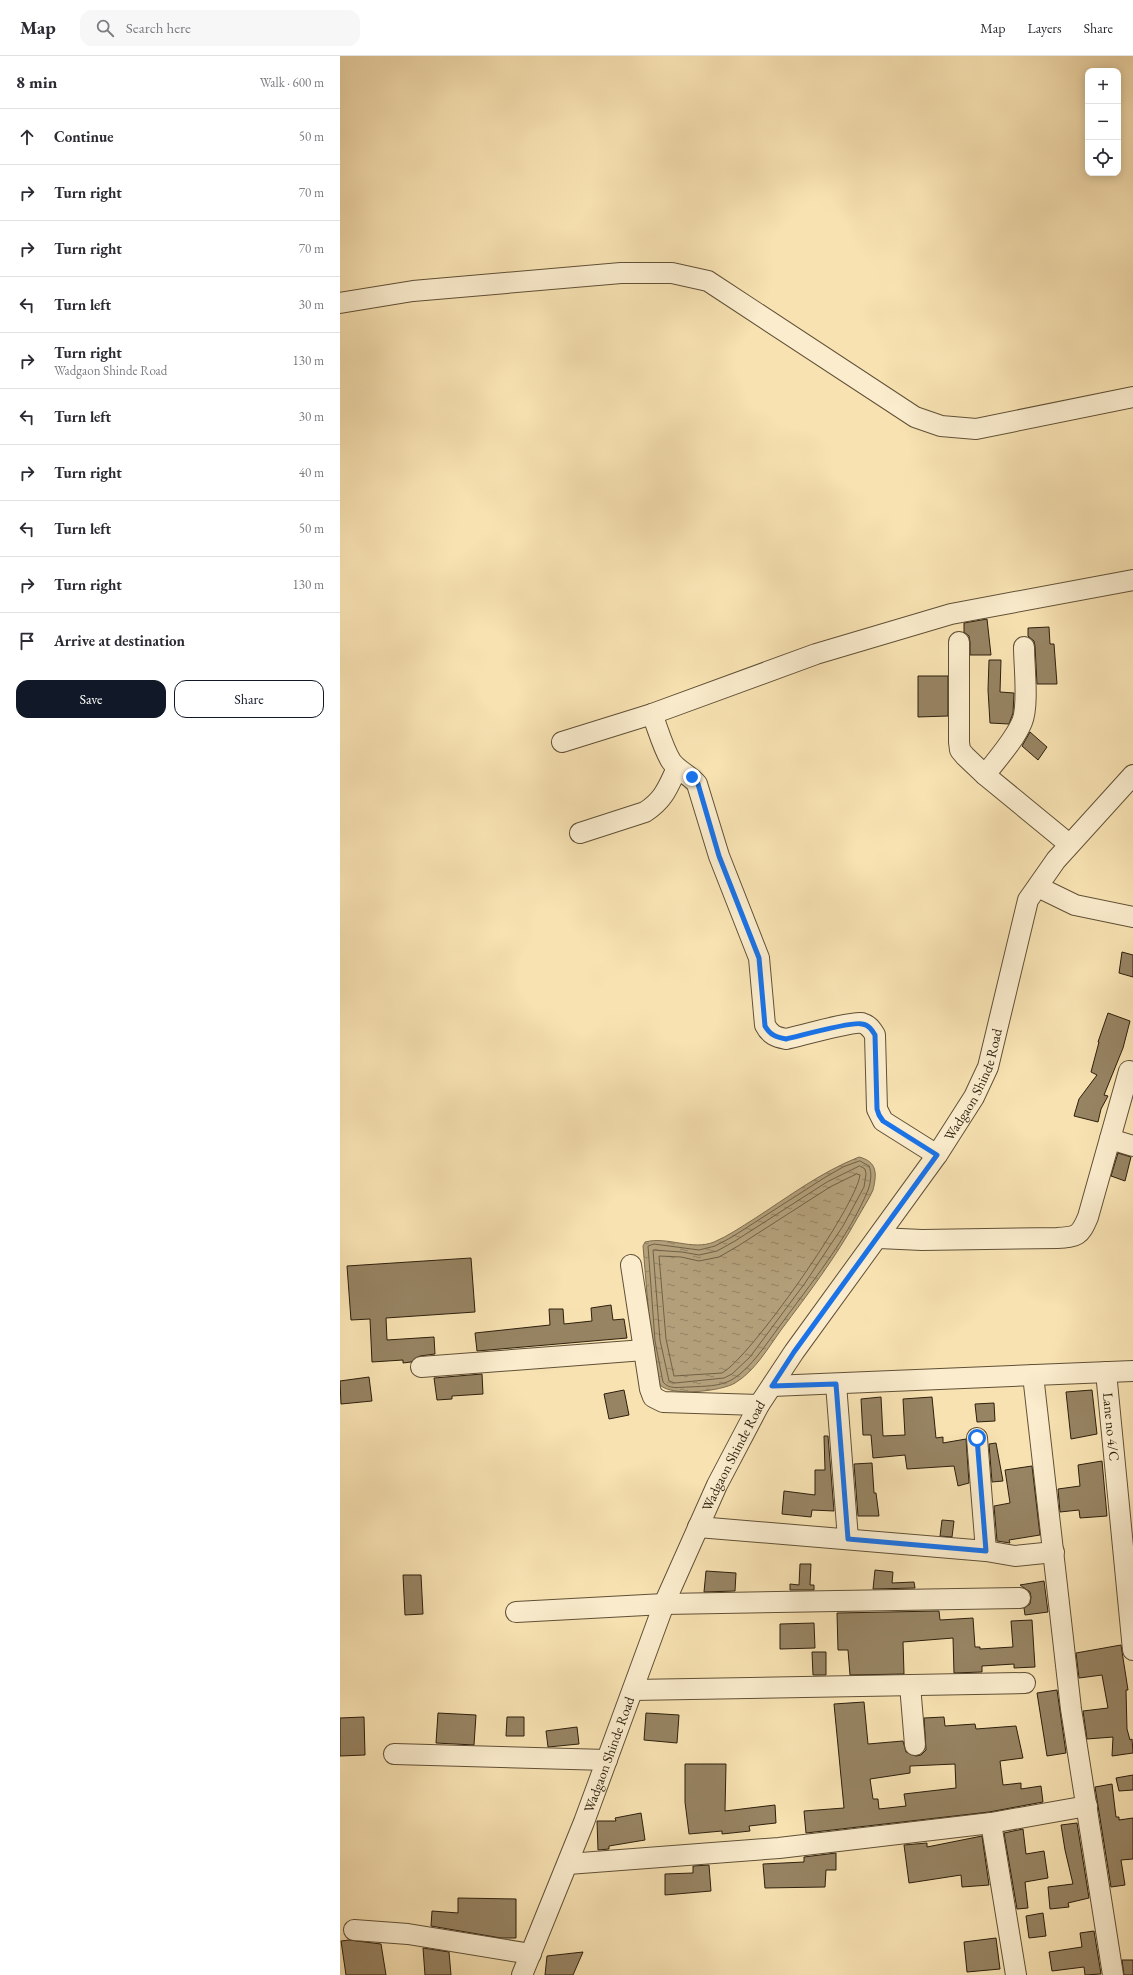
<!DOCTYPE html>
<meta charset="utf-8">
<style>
body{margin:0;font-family:"EB Garamond",serif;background:#f7f7f7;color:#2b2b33}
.controls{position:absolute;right:12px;top:12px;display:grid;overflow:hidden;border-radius:8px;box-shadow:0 2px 10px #0003}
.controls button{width:36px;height:36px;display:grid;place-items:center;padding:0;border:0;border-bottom:1px solid #e1e1e2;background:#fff;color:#2b2b33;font:20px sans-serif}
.stop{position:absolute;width:12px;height:12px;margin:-9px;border:3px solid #1a73e8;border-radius:50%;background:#fff}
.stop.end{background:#1a73e8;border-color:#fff;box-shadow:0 1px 4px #0008}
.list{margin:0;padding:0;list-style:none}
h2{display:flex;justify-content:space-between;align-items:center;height:52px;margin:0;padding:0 16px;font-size:17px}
h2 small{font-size:13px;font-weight:400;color:#7c7c81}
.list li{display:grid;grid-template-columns:26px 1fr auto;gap:12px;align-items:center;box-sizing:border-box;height:56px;padding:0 16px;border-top:1px solid #e1e1e2}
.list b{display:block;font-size:15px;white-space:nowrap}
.list p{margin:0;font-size:13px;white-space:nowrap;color:#7c7c81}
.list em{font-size:13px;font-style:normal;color:#7c7c81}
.actions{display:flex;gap:8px;padding:12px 16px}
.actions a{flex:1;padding:9px 0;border:1px solid #111827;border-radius:12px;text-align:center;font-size:14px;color:#111827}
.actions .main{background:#111827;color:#fff}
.icon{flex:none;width:22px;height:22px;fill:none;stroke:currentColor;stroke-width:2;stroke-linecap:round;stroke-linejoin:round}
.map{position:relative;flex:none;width:793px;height:1919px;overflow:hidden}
header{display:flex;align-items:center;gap:24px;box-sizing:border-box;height:56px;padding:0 20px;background:#fff;border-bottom:1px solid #e1e1e2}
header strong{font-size:19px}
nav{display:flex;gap:22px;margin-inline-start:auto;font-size:14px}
.search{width:280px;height:36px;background:#f7f7f7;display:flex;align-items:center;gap:10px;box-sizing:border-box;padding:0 14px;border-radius:12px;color:#7c7c81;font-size:15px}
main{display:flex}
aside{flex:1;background:#fff}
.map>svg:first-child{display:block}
.water{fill:url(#water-ripples);stroke:#7d6c4e}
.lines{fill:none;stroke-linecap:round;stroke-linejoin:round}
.shore{stroke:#706044;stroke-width:1}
.building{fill:#978463;stroke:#2d1f0d;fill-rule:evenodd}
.minor-casing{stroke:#605036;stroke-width:22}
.minor{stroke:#faeccd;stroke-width:20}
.route{stroke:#1a73e8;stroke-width:5}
.labels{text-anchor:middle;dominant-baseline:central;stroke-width:3.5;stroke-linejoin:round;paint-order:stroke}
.street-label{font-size:14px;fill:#2d1f0d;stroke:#faeccd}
</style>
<header>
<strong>Map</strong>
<div class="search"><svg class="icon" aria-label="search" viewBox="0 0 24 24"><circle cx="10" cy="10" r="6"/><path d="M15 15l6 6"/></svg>Search here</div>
<nav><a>Map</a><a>Layers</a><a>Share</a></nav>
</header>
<main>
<aside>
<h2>8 min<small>Walk · 600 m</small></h2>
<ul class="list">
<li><svg class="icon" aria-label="ahead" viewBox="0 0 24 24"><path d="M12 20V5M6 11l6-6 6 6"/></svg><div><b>Continue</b></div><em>50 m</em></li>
<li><svg class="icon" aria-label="right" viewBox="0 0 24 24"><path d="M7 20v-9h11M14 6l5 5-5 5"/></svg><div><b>Turn right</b></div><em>70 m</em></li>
<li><svg class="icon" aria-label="right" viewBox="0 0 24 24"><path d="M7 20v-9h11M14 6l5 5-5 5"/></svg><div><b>Turn right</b></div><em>70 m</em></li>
<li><svg class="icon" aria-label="left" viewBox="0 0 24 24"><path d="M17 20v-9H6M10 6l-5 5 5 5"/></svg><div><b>Turn left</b></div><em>30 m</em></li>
<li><svg class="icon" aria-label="right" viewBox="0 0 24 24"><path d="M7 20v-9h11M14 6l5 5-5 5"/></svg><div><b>Turn right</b><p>Wadgaon Shinde Road</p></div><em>130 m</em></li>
<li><svg class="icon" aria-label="left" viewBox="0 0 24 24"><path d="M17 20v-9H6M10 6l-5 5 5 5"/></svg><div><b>Turn left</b></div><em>30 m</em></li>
<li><svg class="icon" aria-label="right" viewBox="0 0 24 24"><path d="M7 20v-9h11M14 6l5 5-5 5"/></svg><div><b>Turn right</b></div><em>40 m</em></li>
<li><svg class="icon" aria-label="left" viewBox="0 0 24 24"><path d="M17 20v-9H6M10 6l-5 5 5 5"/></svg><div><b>Turn left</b></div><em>50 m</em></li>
<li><svg class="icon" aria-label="right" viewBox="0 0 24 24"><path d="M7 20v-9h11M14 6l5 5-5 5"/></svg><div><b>Turn right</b></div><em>130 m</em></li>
<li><svg class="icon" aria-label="arrive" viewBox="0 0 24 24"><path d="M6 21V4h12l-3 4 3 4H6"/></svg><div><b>Arrive at destination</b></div></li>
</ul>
<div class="actions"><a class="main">Save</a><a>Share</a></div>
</aside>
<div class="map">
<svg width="793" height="1919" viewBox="0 0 793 1919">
<defs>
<pattern id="water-ripples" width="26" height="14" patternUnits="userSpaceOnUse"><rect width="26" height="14" fill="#b3a07a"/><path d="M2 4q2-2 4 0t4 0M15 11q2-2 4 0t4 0" fill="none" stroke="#928262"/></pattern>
</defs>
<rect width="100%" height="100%" fill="#f8e2b2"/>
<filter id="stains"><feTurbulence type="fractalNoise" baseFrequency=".005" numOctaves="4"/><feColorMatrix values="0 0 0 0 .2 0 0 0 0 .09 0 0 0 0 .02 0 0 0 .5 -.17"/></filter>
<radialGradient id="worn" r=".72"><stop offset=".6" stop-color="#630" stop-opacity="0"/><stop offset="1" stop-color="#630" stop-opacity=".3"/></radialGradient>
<path class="water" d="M 519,1101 C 527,1103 534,1107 535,1116 C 536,1121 534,1130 533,1134 C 529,1143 523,1152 518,1161 C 496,1201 468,1238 441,1274 C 428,1292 415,1315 395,1327 C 382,1335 332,1341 320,1329 L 311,1285 L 303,1190 L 305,1186 C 328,1180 352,1195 374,1186 C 388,1180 401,1171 414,1163 C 448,1141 481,1116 519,1101 Z"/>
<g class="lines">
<path class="shore" d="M 520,1105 L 529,1110 C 532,1117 531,1126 528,1134 C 509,1181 469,1230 439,1271 C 426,1288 412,1311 393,1323 C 380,1331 364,1330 349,1331 C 340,1331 329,1334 323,1326 L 315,1285 L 308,1190 L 314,1188 L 359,1194 L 375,1190 L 392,1181 L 484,1122 L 503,1111 Z
M 520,1110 L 525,1113 L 526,1118 L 524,1131 L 503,1170 L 465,1227 L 410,1301 L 392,1318 L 384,1322 L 335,1327 L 329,1325 L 320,1284 L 313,1194 L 342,1196 L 359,1199 L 377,1195 L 395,1185 L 487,1126 Z
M 517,1118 L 520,1119 C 516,1151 410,1302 382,1317 L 334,1320 L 326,1283 L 319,1200 L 341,1201 L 359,1205 L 379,1201 L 398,1190 L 490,1131 Z"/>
</g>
<path class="building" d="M 647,563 L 651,599 L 630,599 L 630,586 L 629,580 L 624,576 L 624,567 Z
M 709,571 L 710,588 L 714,588 L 717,628 L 697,628 L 695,590 L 694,585 L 688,580 L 688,572 Z
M 649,604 L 661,604 L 660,636 L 674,637 L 673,657 L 669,668 L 650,667 L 648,634 Z
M 578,620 L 608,620 L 608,660 L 578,661 Z
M 690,676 L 707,691 L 698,704 L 682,690 Z
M 782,896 L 793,899 L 793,921 L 779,917 Z
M 768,957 L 790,965 L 783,992 L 764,1039 L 768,1040 L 761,1053 L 758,1066 L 734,1060 L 739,1043 L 757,1019 L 751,1016 L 759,986 L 758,986 Z
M 778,1097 L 791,1101 L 785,1125 L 771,1120 Z
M 131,1202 L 135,1256 L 46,1262 L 47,1284 L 94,1281 L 95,1298 L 80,1300 L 71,1306 L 63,1307 L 63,1304 L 32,1306 L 30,1263 L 11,1264 L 7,1210 Z
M 271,1249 L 273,1264 L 284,1263 L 287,1282 L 137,1295 L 135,1277 L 210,1269 L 209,1253 L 223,1253 L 224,1268 L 252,1265 L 251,1252 Z
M 142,1318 L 143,1338 L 112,1340 L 112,1343 L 97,1344 L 94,1322 Z
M 29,1321 L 32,1345 L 1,1348 L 0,1325 Z
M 284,1334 L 289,1359 L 269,1363 L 264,1338 Z
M 752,1334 L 757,1378 L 731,1383 L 726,1336 Z
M 541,1341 L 543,1380 L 565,1379 L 563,1343 L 592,1341 L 596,1382 L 603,1381 L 603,1387 L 626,1383 L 629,1427 L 618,1430 L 614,1410 L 567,1413 L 565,1399 L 533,1402 L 531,1379 L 523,1379 L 521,1343 Z
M 654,1347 L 655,1365 L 637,1366 L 635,1348 Z
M 484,1380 L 488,1380 L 494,1455 L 472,1454 L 471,1461 L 442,1458 L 444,1435 L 475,1439 L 475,1414 L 485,1414 Z
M 656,1387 L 663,1425 L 652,1426 L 649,1388 Z
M 762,1405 L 767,1460 L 740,1462 L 739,1454 L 720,1456 L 718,1433 L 740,1430 L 738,1409 Z
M 532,1407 L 534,1437 L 536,1437 L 539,1460 L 518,1460 L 514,1408 Z
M 692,1410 L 700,1479 L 669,1484 L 670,1487 L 657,1485 L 654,1450 L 670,1447 L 665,1414 Z
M 602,1464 L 614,1465 L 612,1481 L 600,1480 Z
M 460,1508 L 471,1508 L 470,1529 L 474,1529 L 474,1534 L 450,1534 L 450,1528 L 459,1529 Z
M 535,1514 L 553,1516 L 552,1527 L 574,1526 L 575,1532 L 533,1533 Z
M 366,1515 L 396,1517 L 395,1535 L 364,1536 Z
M 63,1519 L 81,1519 L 83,1558 L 65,1559 Z
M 704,1525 L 708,1556 L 685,1559 L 684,1552 L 690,1548 L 691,1541 L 690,1536 L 680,1529 Z
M 599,1555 L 600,1564 L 633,1562 L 635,1591 L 640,1591 L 640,1593 L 673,1591 L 671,1565 L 692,1564 L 695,1611 L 674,1612 L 674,1608 L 642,1610 L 642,1616 L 614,1617 L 613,1582 L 563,1586 L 564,1618 L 510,1619 L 508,1594 L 498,1594 L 497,1557 Z
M 474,1567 L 475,1592 L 440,1593 L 440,1568 Z
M 781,1589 L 788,1634 L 786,1634 L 787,1673 L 790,1684 L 792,1683 L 793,1697 L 772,1700 L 773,1681 L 747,1683 L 743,1655 L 768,1652 L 762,1619 L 739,1622 L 736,1597 Z
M 472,1596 L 486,1596 L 486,1619 L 473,1619 Z
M 717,1634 L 726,1697 L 707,1700 L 697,1637 Z
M 524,1646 L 528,1688 L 563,1685 L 566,1696 L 576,1700 L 581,1699 L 586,1694 L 584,1662 L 604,1661 L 605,1670 L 635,1668 L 636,1673 L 676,1670 L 683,1702 L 660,1705 L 663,1729 L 681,1727 L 681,1733 L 701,1730 L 703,1746 L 649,1756 L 466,1777 L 464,1755 L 504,1752 L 494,1648 ZM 615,1708 L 616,1732 L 564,1738 L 566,1750 L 539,1753 L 538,1743 L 533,1743 L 530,1723 L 570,1717 L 570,1710 Z
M 98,1657 L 136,1659 L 134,1689 L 96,1687 Z
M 306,1657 L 339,1659 L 337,1687 L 304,1684 Z
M 24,1661 L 25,1699 L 0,1700 L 0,1662 Z
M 167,1661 L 184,1661 L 184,1680 L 166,1680 Z
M 237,1671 L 239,1688 L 208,1691 L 206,1675 Z
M 345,1708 L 386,1708 L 385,1755 L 435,1749 L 436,1767 L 409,1770 L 410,1775 L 382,1778 L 382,1775 L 349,1778 L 345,1746 Z
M 793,1719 L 793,1734 L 779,1735 L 776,1722 Z
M 772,1728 L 776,1761 L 779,1761 L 779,1764 L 793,1762 L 793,1803 L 781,1804 L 785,1829 L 771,1831 L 755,1731 Z
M 301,1757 L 305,1784 L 269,1790 L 269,1793 L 258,1794 L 257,1765 L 276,1765 L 275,1762 Z
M 737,1767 L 749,1842 L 728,1847 L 729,1851 L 710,1853 L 708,1831 L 733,1828 L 725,1794 L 721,1769 Z
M 683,1773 L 686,1798 L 704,1795 L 708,1822 L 685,1826 L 688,1852 L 677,1853 L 664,1777 Z
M 642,1780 L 649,1829 L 622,1831 L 621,1819 L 569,1827 L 564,1789 L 587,1787 L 587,1791 Z
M 496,1797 L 496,1814 L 486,1814 L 485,1831 L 425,1832 L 423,1808 L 464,1806 L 464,1801 Z
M 369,1809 L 371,1835 L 325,1839 L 325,1818 L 353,1817 L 353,1810 Z
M 118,1842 L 176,1843 L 176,1882 L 161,1882 L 91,1870 L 92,1855 L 118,1857 Z
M 703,1857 L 706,1880 L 689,1882 L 686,1860 Z
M 754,1875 L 761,1918 L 745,1919 L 744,1911 L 712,1915 L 709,1896 L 742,1891 L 740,1877 Z
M 656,1882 L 660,1913 L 627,1916 L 624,1886 Z
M 9,1884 L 41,1888 L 46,1919 L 6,1919 L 1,1885 Z
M 83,1892 L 109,1896 L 111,1919 L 85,1919 Z
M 243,1896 L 233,1919 L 205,1919 L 207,1900 Z
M 782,1904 L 793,1904 L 793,1919 L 784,1919 Z"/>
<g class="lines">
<defs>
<g id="minor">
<path d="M 0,247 L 73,235 L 281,217 L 332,217 L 368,225 L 575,361 L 601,370 L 636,373 L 793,341"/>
<path d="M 619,586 L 619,686 L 620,694 L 625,700 L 645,719 L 729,788"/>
<path d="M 312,658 C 318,673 323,692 331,705 C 338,715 350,719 357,728 L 379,800 L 419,902 L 425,969 C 430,979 436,981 446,983 C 460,980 512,965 522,967 C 529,969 532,974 535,979 L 537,1053 L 543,1065 L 597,1099"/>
<path d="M 222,686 L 312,658 L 476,598 L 611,558 L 793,524"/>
<path d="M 645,719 C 657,703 674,685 682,666 C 689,650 684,610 684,591"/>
<path d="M 240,777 L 305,756 C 324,744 328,731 337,712"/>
<path d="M 698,831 L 735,849 L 793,861"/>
<path d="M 770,1083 L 793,1090"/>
<path d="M 539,1182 L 582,1184 L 717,1182 C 737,1181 740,1180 748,1161 L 789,1015 L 793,1016"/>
<path d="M 291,1209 L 310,1333 L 313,1341 L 323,1346 L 419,1349"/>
<path d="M 81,1311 L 304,1294"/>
<path id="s1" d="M 766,1316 L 793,1594"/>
<path d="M 693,1319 L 731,1653 L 773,1919"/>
<path d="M 496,1328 L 508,1483"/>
<path d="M 432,1330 L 793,1315"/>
<path d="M 637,1382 L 646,1495"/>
<path d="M 358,1471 L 646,1495 L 675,1500 L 714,1496"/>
<path d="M 176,1556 L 324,1548 L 680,1542"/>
<path d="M 570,1629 L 575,1689"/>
<path d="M 293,1634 L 685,1627"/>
<path d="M 54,1698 L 267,1704"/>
<path d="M 651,1767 L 676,1919"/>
<path d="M 228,1808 L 439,1792 L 651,1767 L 747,1750"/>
<path d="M 14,1874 L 68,1878 L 191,1898"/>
<path id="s2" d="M 182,1919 L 244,1766 L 324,1548 L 377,1429 L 419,1349 L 454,1296 L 597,1099 L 634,1041 L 648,1011 L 688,844 L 716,804 L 793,719"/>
</g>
</defs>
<use href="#minor" class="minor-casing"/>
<use href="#minor" class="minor"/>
</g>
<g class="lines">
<path class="route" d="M 352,721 L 358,728 L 379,800 L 419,902 L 425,970 C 430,979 436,981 446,983 C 460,980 512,965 522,968 C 529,969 532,974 535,979 L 537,1053 L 539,1059 L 543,1065 L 597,1099 L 454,1296 L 432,1330 L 496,1328 L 508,1483 L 646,1495 L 637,1382"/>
</g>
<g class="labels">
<g class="street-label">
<text stroke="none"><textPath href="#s2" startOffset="1005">Wadgaon Shinde Road</textPath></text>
<text stroke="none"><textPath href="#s1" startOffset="55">Lane no 4/C</textPath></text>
<text stroke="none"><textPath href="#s2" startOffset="561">Wadgaon Shinde Road</textPath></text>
<text stroke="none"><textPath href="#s2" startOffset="237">Wadgaon Shinde Road</textPath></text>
</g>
</g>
<rect width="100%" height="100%" filter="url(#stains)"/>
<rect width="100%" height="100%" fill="url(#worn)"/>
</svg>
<div class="controls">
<button>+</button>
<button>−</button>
<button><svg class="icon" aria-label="locate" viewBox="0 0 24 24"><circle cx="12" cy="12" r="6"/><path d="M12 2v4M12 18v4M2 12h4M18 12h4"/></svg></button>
</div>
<div class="stop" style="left:637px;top:1382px"></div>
<div class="stop end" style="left:352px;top:721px"></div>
</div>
</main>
